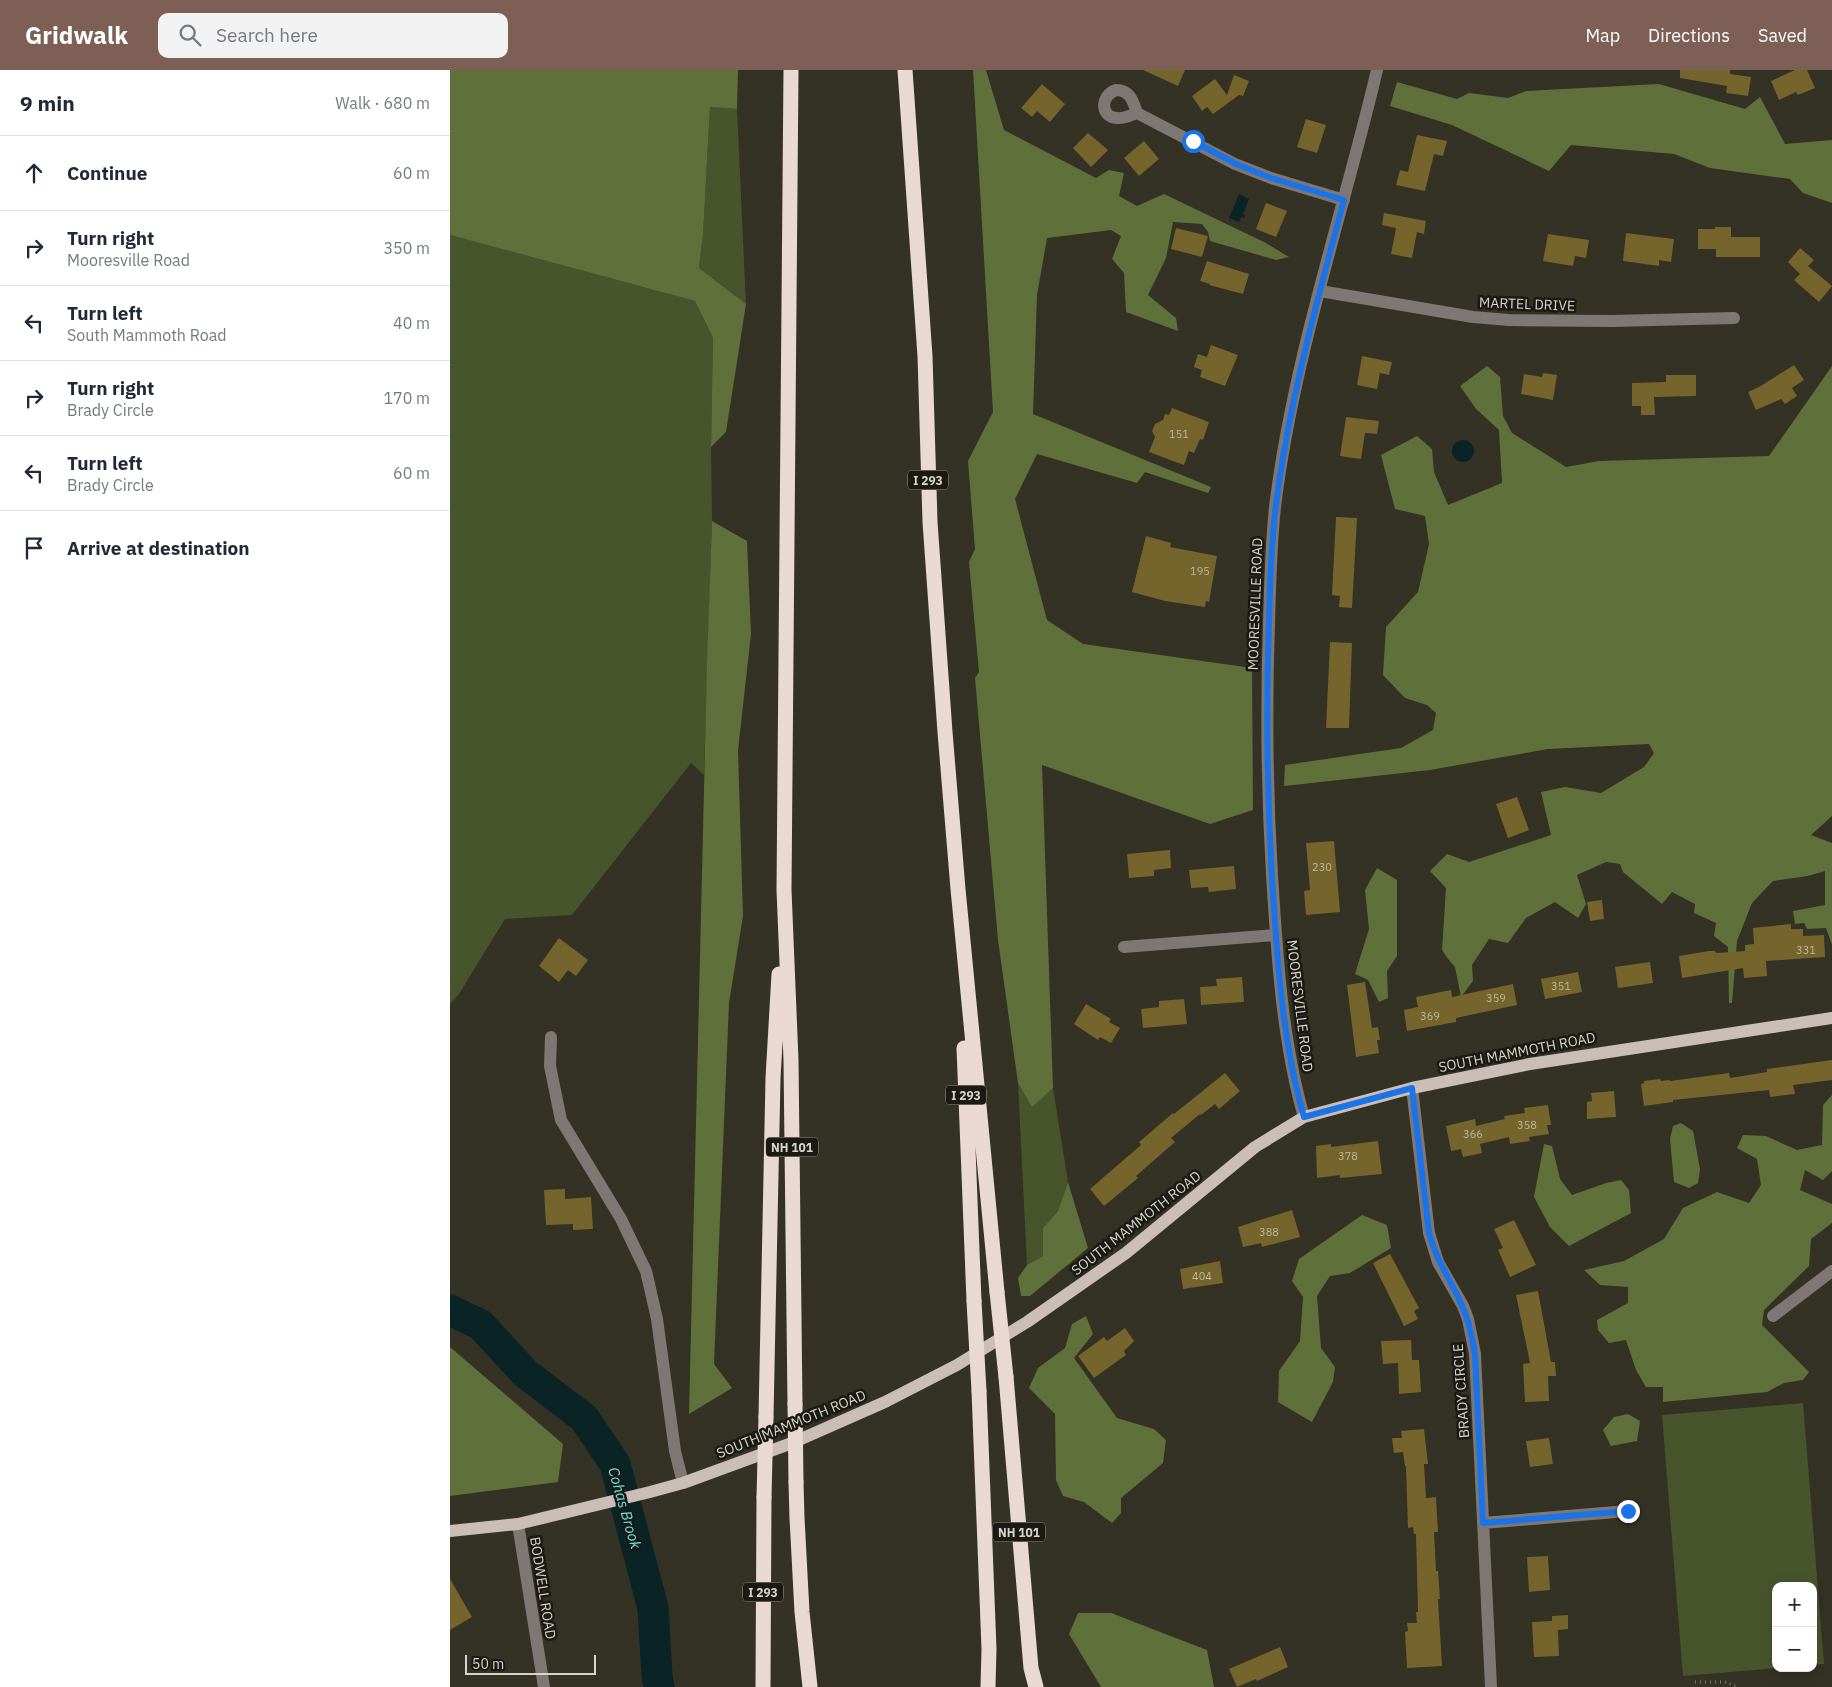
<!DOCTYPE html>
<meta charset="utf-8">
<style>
body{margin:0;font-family:"IBM Plex Sans",sans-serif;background:#f2f2f3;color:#1f2937}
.controls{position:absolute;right:15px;bottom:15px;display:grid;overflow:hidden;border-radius:10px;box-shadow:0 2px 12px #0003}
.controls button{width:45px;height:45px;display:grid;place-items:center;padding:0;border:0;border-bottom:1px solid #e0e1e3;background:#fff;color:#1f2937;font:25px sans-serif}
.scale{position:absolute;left:15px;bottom:12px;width:131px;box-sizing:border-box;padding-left:5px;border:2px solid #d6d4cc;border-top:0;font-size:14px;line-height:18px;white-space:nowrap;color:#d6d4cc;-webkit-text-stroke:4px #1a1913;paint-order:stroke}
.stop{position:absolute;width:15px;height:15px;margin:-11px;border:4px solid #1a73e8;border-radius:50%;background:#fff}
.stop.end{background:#1a73e8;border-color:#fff;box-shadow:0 1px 5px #0008}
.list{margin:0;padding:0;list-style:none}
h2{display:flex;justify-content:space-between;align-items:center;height:65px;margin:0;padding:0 20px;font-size:21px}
h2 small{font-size:16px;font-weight:400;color:#747a83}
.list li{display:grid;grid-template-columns:32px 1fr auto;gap:15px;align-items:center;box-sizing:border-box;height:75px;padding:0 20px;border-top:1px solid #e0e1e3}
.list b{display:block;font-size:19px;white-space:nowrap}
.list p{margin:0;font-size:16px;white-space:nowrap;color:#747a83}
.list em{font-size:16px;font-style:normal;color:#747a83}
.icon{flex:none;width:28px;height:28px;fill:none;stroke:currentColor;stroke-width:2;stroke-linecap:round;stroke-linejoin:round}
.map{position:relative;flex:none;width:1382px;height:1617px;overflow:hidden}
header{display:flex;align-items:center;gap:30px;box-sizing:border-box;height:70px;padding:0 25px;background:#7d5f56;color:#fff}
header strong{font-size:24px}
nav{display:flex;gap:28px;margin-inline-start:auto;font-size:18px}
.search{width:350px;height:45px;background:#f2f2f3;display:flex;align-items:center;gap:12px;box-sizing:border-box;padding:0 18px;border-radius:10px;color:#747a83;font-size:19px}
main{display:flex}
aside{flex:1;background:#fff}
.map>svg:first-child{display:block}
.green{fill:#48552c}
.forest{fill:#60703b}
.water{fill:#0a2425}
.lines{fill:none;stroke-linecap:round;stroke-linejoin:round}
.river{stroke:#0a2425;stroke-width:31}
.building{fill:#75642b}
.path{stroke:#7d7b70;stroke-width:3;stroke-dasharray:1 4;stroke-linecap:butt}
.minor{stroke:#7e7774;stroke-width:12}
.major{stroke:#cbbdb8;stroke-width:12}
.highway{stroke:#e9d9d2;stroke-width:15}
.highway-bridge{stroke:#e9d9d2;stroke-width:15}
.route{stroke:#1a73e8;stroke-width:6}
.labels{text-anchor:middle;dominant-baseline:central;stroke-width:5;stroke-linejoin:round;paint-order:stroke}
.number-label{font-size:11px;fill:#beb8a4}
.shield{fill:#1a1913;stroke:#9e9c94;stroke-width:1}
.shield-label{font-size:12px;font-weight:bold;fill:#d6d4cc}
.street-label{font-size:14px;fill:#d6d4cc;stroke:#1a1913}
.water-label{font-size:15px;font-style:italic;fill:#68e2e7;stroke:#1a1913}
</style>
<header>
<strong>Gridwalk</strong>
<div class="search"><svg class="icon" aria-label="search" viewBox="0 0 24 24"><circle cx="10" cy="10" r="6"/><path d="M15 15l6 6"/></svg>Search here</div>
<nav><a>Map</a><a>Directions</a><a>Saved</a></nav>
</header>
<main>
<aside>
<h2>9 min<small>Walk · 680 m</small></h2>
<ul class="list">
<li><svg class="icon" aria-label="ahead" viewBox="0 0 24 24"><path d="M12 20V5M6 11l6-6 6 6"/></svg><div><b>Continue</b></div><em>60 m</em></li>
<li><svg class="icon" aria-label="right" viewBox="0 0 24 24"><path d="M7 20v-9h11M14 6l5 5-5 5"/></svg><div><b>Turn right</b><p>Mooresville Road</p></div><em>350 m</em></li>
<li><svg class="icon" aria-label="left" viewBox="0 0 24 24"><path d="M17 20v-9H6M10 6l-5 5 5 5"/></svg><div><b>Turn left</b><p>South Mammoth Road</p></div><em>40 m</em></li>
<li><svg class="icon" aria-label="right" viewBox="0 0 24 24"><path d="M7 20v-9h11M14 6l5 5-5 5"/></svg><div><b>Turn right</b><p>Brady Circle</p></div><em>170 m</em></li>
<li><svg class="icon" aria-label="left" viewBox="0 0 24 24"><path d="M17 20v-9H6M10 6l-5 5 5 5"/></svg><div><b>Turn left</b><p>Brady Circle</p></div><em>60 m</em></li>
<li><svg class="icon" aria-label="arrive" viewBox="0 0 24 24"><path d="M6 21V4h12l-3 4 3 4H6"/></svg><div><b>Arrive at destination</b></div></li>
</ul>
</aside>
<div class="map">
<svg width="1382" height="1617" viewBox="0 0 1382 1617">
<rect width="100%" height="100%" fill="#343125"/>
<path class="green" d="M 260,37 L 287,39 L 296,234 L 249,198 L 253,165 Z
M 0,165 L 245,231 L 263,268 L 261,377 L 262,451 L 254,705 L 241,693 L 122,845 L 55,849 L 9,924 L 0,934 Z
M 568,1013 L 582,1036 L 603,1018 L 618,1112 L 608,1141 L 593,1158 L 593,1186 L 577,1195 Z
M 1353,1333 L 1374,1594 L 1363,1595 L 1363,1516 L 1326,1516 L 1326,1598 L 1328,1598 L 1233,1606 L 1212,1345 Z"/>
<path class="forest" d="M 0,0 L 288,0 L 287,39 L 260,37 L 253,165 L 249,198 L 296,234 L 276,362 L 261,377 L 263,268 L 245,231 L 0,165 Z
M 523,0 L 536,0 L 554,60 L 646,108 L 659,100 L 674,103 L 669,126 L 687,136 L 714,124 L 816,173 L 839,187 L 826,190 L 760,171 L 758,162 L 752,154 L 723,152 L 716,188 L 698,225 L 726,248 L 728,261 L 676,242 L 674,203 L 662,189 L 671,166 L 661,160 L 597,168 L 587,225 L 583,344 L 761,417 L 758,423 L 695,402 L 687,413 L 587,384 L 565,429 L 597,550 L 633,574 L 802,598 L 803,740 L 760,754 L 592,695 L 603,1018 L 582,1037 L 568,1013 L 548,870 L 525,608 L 529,602 L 519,492 L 525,479 L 518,391 L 543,342 Z
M 947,12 L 1007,29 L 1019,23 L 1058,28 L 1076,21 L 1209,14 L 1295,39 L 1310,27 L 1335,74 L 1382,70 L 1382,133 L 1353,123 L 1340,109 L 1260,98 L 1224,84 L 1121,75 L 1099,101 L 1002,55 L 940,36 Z
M 1382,251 L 1382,746 L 1361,765 L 1382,773 L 1382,875 L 1376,858 L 1357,859 L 1354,853 L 1345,854 L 1343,841 L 1375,835 L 1375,801 L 1358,806 L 1323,811 L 1302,833 L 1287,871 L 1282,933 L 1279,933 L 1278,877 L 1264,866 L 1266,853 L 1244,843 L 1245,834 L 1222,822 L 1212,834 L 1173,802 L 1170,794 L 1156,792 L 1127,805 L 1136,834 L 1128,848 L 1105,832 L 1076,848 L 1058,873 L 1039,869 L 1022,895 L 1023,911 L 1011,927 L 1005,897 L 998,889 L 992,880 L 996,818 L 980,801 L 997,784 L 1019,792 L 1101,765 L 1091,722 L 1115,717 L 1151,723 L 1194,697 L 1204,683 L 1199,674 L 1098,679 L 980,700 L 834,716 L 835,695 L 951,678 L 983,660 L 986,643 L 977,635 L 955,628 L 933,605 L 936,557 L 968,522 L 979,474 L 975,446 L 945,439 L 931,385 L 967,366 L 982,379 L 984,402 L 998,435 L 1052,413 L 1049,360 L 1026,339 L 1010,316 L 1037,296 L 1050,307 L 1053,346 L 1062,363 L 1116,397 L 1149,391 L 1319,386 L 1382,296 Z
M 262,451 L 297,471 L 301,564 L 288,680 L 293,846 L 279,933 L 264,1294 L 282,1318 L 239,1344 L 257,594 Z
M 927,798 L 947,810 L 947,886 L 937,901 L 938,928 L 929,932 L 918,910 L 905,904 L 919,859 L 915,820 Z
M 1382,1025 L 1382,1101 L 1373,1110 L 1355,1100 L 1350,1120 L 1382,1134 L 1382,1153 L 1361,1169 L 1359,1196 L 1314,1240 L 1312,1255 L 1359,1302 L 1353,1310 L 1334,1313 L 1317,1322 L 1213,1332 L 1213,1317 L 1196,1317 L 1186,1300 L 1176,1270 L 1159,1273 L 1148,1260 L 1147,1250 L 1178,1233 L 1178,1217 L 1150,1215 L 1134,1200 L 1174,1191 L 1214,1169 L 1233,1138 L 1267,1122 L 1299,1133 L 1311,1115 L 1307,1089 L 1287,1078 L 1293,1065 L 1316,1066 L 1347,1080 L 1372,1075 L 1373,1035 Z
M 1231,1053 L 1243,1061 L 1250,1099 L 1248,1113 L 1239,1118 L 1224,1112 L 1220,1069 L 1223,1056 Z
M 1094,1074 L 1102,1076 L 1110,1109 L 1122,1125 L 1156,1113 L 1171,1110 L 1179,1120 L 1181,1143 L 1119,1176 L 1100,1157 L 1084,1127 Z
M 618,1112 L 638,1178 L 580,1226 L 571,1226 L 568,1208 L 577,1195 L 593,1186 L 593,1158 L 608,1141 Z
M 912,1145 L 937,1155 L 941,1178 L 900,1203 L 880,1206 L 867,1226 L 871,1278 L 885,1297 L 883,1312 L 862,1352 L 828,1332 L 829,1301 L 850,1271 L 853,1227 L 842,1211 L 849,1189 Z
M 636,1246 L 643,1264 L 624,1288 L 667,1348 L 704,1359 L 716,1370 L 713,1393 L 671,1428 L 671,1443 L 662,1453 L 634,1432 L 613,1426 L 606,1410 L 605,1344 L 579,1318 L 588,1298 L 615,1278 L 622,1254 Z
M 0,1277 L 113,1374 L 108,1412 L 0,1426 Z
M 1178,1344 L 1190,1351 L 1187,1371 L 1161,1376 L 1153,1360 L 1164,1347 Z
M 628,1543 L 661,1543 L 757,1580 L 764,1617 L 651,1617 L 619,1564 Z"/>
<path class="water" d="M 789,124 L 799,129 L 793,144 L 795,145 L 794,148 L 791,147 L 789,152 L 779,148 Z
M1002 381a11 11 0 1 1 22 0a11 11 0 1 1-22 0Z"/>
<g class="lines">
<path class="river" d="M 0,1240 L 31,1255 L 75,1303 L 134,1348 L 165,1394 L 203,1538 L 207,1606 L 209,1617"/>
</g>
<path class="building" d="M 693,0 L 735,0 L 728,16 Z
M 1230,0 L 1280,0 L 1280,4 L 1301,7 L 1298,26 L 1276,23 L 1277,16 L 1230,8 Z
M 1345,0 L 1357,0 L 1365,18 L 1348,25 L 1346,22 L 1329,30 L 1321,11 Z
M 784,5 L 799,11 L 793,26 L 789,25 L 763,44 L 757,37 L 752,41 L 742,26 L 765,9 L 777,25 Z
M 592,14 L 615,34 L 600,52 L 587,41 L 582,47 L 571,38 Z
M 856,49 L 876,55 L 867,83 L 847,77 Z
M 638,63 L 658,80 L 641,97 L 623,78 Z
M 967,65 L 997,71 L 993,86 L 984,84 L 975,121 L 946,115 L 950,100 L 958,102 Z
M 694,71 L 709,89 L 689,106 L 674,88 Z
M 816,133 L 837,141 L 826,167 L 806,159 Z
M 934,143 L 976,151 L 974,164 L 967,162 L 962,188 L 941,184 L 946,158 L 932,155 Z
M 1265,157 L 1281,157 L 1281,167 L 1310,167 L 1310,187 L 1266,187 L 1266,179 L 1248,179 L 1248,159 L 1265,159 Z
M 726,158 L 758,166 L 752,187 L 721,179 Z
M 1176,163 L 1224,169 L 1221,192 L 1209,190 L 1209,196 L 1173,191 Z
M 1098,164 L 1139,170 L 1136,188 L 1125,186 L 1123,196 L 1093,191 Z
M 1350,178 L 1364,190 L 1358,196 L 1382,216 L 1369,232 L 1344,210 L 1350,204 L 1338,192 Z
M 757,191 L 799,204 L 793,224 L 759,215 L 760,214 L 750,211 Z
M 761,275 L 788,285 L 775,316 L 750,307 L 752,300 L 744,297 L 748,284 L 757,287 Z
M 912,286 L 942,292 L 939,305 L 930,303 L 927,319 L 907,315 Z
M 1344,295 L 1354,310 L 1342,318 L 1347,326 L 1335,334 L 1331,329 L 1306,340 L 1298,322 L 1309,317 Z
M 1093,303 L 1107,305 L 1103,330 L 1071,324 L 1074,304 L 1092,307 Z
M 1216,305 L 1246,305 L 1246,326 L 1204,327 L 1205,345 L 1191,345 L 1191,336 L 1182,336 L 1182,313 L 1216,312 Z
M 722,338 L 759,352 L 753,370 L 750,369 L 744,383 L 739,381 L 734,395 L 699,382 L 705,367 L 702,361 L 705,354 L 713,350 L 715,344 L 719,345 Z
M 896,347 L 929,351 L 927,364 L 915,363 L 911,389 L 890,386 Z
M 886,447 L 907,448 L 902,538 L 889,537 L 890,526 L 882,525 Z
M 696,466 L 721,473 L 720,477 L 767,486 L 759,532 L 756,531 L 755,537 L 715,531 L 682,522 Z
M 880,572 L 902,573 L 899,658 L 876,658 Z
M 1067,727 L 1079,760 L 1058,768 L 1046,734 Z
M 884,771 L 890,842 L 856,845 L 854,821 L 860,820 L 856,773 Z
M 720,780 L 721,798 L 704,800 L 704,806 L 679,808 L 677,784 Z
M 784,796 L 786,819 L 759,822 L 758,817 L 741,818 L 739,800 Z
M 1152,830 L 1154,849 L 1140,851 L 1137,832 Z
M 1341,854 L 1341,859 L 1353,859 L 1353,866 L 1374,865 L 1375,887 L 1316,891 L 1317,906 L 1294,908 L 1293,898 L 1232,908 L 1229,886 L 1259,881 L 1265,881 L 1266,883 L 1295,881 L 1295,875 L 1304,874 L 1303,858 Z
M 109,868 L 138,890 L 126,906 L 118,900 L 109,912 L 89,896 Z
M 1200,892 L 1203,913 L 1168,918 L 1165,897 Z
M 1128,902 L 1132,922 L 1095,929 L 1091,909 Z
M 792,907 L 794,932 L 751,935 L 750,917 L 767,916 L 766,909 Z
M 915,912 L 922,958 L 928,957 L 930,970 L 927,970 L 929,983 L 906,987 L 897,915 Z
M 1063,914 L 1067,935 L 1006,948 L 1006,952 L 957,961 L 954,940 L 968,937 L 966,927 L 1001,920 L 1002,927 Z
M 734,929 L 737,954 L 693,958 L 691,939 L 709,937 L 709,931 Z
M 636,934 L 661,949 L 659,952 L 670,958 L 661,973 L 650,967 L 648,970 L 624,954 Z
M 1382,990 L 1382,1010 L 1343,1015 L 1345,1024 L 1320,1027 L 1319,1020 L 1223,1030 L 1223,1032 L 1194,1036 L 1191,1014 L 1194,1013 L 1194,1011 L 1210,1009 L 1211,1011 L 1220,1010 L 1220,1011 L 1279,1003 L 1280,1008 L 1317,1002 L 1317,999 Z
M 775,1003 L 790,1021 L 769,1039 L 765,1034 L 751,1045 L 750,1044 L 721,1068 L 725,1072 L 686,1106 L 688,1108 L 654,1136 L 640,1119 L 691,1075 L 689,1072 L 723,1043 L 724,1044 Z
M 1164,1021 L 1166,1047 L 1137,1049 L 1137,1032 L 1142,1031 L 1141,1023 Z
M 1098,1035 L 1101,1055 L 1097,1055 L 1099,1064 L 1079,1067 L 1080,1071 L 1060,1074 L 1059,1067 L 1030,1074 L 1032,1083 L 1013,1087 L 1011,1079 L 1001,1081 L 996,1056 L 1025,1049 L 1026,1056 L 1055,1049 L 1054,1046 L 1075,1043 L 1074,1038 Z
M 928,1071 L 932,1104 L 890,1108 L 890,1105 L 867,1108 L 866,1076 L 881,1074 L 881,1077 Z
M 115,1119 L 115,1129 L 141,1127 L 143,1159 L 123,1160 L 123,1154 L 96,1155 L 94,1120 Z
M 842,1140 L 850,1167 L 812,1177 L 811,1173 L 793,1177 L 788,1157 Z
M 1064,1150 L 1086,1195 L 1060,1207 L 1048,1180 L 1053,1178 L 1044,1159 Z
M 940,1184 L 969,1238 L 964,1241 L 968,1249 L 954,1256 L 923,1193 Z
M 770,1191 L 773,1213 L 733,1219 L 730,1199 Z
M 1088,1221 L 1101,1292 L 1105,1292 L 1106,1306 L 1098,1306 L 1099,1331 L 1075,1332 L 1073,1294 L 1080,1293 L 1066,1225 Z
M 675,1258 L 684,1271 L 674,1281 L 676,1285 L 644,1308 L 628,1286 L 654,1267 L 657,1271 Z
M 961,1270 L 962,1290 L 969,1290 L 971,1322 L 949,1324 L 948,1293 L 933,1294 L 931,1271 Z
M 974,1359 L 978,1394 L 974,1394 L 976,1428 L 986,1427 L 988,1462 L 984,1462 L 986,1501 L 988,1501 L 990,1529 L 988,1529 L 992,1596 L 957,1598 L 955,1562 L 958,1561 L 957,1553 L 967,1553 L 966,1542 L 968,1542 L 966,1464 L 964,1464 L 963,1457 L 958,1458 L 956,1396 L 955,1396 L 953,1382 L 944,1383 L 942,1368 L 952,1368 L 951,1361 Z
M 1099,1368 L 1103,1394 L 1080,1397 L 1076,1371 Z
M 1098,1486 L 1100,1520 L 1079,1522 L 1077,1487 Z
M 0,1509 L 22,1547 L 0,1560 Z
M 1118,1545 L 1118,1559 L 1108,1560 L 1109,1586 L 1084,1587 L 1082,1552 L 1102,1551 L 1102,1546 Z
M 830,1577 L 838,1597 L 807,1611 L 806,1609 L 787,1617 L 779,1599 Z"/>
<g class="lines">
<path class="path" d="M 1245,1612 L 1275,1612 L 1288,1617"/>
<path class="minor" d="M 666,20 C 680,20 683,31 687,43 C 681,45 674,49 667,48 C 649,47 651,25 666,20 Z
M 687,43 L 785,94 L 821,108 L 894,130
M 870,221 L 1023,247 L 1059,250 L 1162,251 L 1284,248
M 674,877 L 826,865
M 101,967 L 100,996 L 111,1050 L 171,1149 L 196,1201 L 207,1249 L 225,1381 L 233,1413
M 962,1018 L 979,1163 L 988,1192 L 1013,1236 L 1018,1249 L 1025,1284 L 1041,1617
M 854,1047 C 832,971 827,884 822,805 C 817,721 816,638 819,554 C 820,515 821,475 825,437 C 843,289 893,144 927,0
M 1323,1246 L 1382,1201
M 1033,1453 L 1178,1441
M 68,1454 L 94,1617"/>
<path class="major" d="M 0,1461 L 68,1454 L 200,1422 L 233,1413 L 342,1373 L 435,1332 L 507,1295 L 577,1252 L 676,1183 L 805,1077 L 854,1047 L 962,1018 L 1080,994 L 1382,948"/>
<path class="highway" d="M 341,0 L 334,820 L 341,990 L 345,1334
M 455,0 L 475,286 L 480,452 L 495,662 L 508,819 L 547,1222
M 514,978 L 524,1231
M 556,1307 L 581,1598 L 586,1617
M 529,1321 L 539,1579 L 538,1617
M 316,1347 L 323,1008 L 329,904
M 346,1412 L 347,1448 L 352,1542 L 360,1617
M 313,1617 L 314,1427"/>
<path class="highway-bridge" d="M 547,1222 L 556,1307
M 524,1231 L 529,1321
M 345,1334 L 346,1412
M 314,1427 L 316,1347"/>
</g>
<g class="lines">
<path class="route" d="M 743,71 L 786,94 L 821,108 L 894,130 C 867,231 839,332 826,435 C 821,474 820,513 819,551 C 816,637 817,722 822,808 C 827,887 832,971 854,1047 L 962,1018 L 979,1163 C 987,1193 1002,1211 1013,1238 C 1020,1253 1022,1268 1025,1284 L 1033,1453 L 1178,1441"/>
</g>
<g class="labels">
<g class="number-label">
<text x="729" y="364">151</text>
<text x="750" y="501">195</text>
<text x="872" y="797">230</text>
<text x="1356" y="880">331</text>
<text x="1111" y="916">351</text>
<text x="1046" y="928">359</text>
<text x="980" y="946">369</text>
<text x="1077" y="1055">358</text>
<text x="1023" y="1064">366</text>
<text x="898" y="1086">378</text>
<text x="819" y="1162">388</text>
<text x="752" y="1206">404</text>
</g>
<g class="shield">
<rect x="458" y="400.5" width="40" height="19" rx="4"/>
<rect x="496" y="1015.5" width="40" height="19" rx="4"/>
<rect x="316" y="1067.5" width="52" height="19" rx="4"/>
<rect x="543" y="1452.5" width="52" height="19" rx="4"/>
<rect x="293" y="1512.5" width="40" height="19" rx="4"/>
</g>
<g class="shield-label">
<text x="478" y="410">I 293</text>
<text x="516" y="1025">I 293</text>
<text x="342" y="1077">NH 101</text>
<text x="569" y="1462">NH 101</text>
<text x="313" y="1522">I 293</text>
</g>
<g class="street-label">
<text transform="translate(1077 234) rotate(2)">MARTEL DRIVE</text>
<text transform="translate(805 534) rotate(-88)">MOORESVILLE ROAD</text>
<text transform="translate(850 936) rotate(83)">MOORESVILLE ROAD</text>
<text transform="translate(1067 982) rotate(-11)">SOUTH MAMMOTH ROAD</text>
<text transform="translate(686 1153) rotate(-38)">SOUTH MAMMOTH ROAD</text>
<text transform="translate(1011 1321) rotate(-94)">BRADY CIRCLE</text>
<text transform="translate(341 1354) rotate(-22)">SOUTH MAMMOTH ROAD</text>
<text transform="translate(93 1518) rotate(81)">BODWELL ROAD</text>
</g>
<g class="water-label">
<text transform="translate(175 1438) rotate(74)">Cohas Brook</text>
</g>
</g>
</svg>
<div class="controls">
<button>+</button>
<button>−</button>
</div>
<div class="scale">50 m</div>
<div class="stop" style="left:743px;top:71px"></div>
<div class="stop end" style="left:1178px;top:1441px"></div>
</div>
</main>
